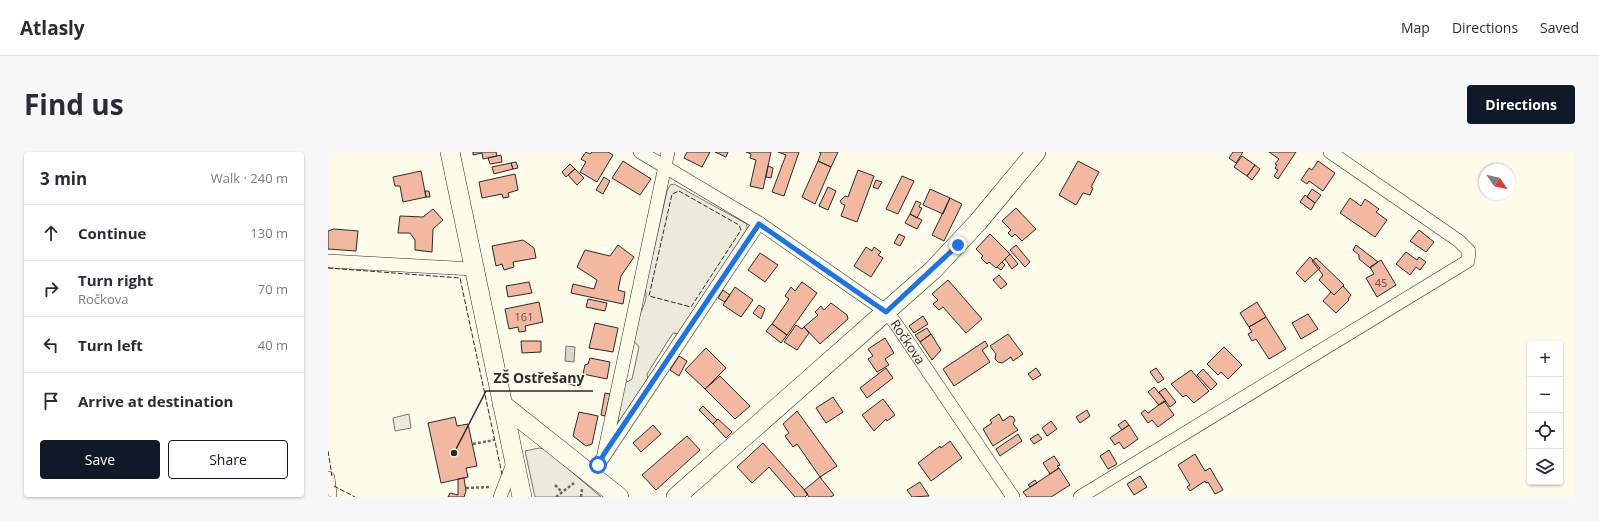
<!DOCTYPE html>
<meta charset="utf-8">
<style>
body{margin:0;font-family:"Open Sans",sans-serif;background:#f7f7f7;color:#2b2b33}
.controls{position:absolute;right:12px;bottom:12px;display:grid;overflow:hidden;border-radius:4px;box-shadow:0 1px 3px #0004}
.controls button{width:36px;height:36px;display:grid;place-items:center;padding:0;border:0;border-bottom:1px solid #e1e1e2;background:#fff;color:#2b2b33;font:20px sans-serif}
.compass{position:absolute;left:1151px;top:12px;width:36px;height:36px;border-radius:50%;background:#fff;box-shadow:0 1px 3px #0004;rotate:124deg}
.stop{position:absolute;width:12px;height:12px;margin:-9px;border:3px solid #1a73e8;border-radius:50%;background:#fff}
.stop.end{background:#1a73e8;border-color:#fff;box-shadow:0 1px 4px #0008}
.list{margin:0;padding:0;list-style:none}
h2{display:flex;justify-content:space-between;align-items:center;height:52px;margin:0;padding:0 16px;font-size:17px}
h2 small{font-size:13px;font-weight:400;color:#7c7c81}
.list li{display:grid;grid-template-columns:26px 1fr auto;gap:12px;align-items:center;box-sizing:border-box;height:56px;padding:0 16px;border-top:1px solid #e1e1e2}
.list b{display:block;font-size:15px;white-space:nowrap}
.list p{margin:0;font-size:13px;white-space:nowrap;color:#7c7c81}
.list em{font-size:13px;font-style:normal;color:#7c7c81}
.actions{display:flex;gap:8px;padding:12px 16px}
.actions a{flex:1;padding:9px 0;border:1px solid #111827;border-radius:4px;text-align:center;font-size:14px;color:#111827}
.actions .main{background:#111827;color:#fff}
.icon{flex:none;width:22px;height:22px;fill:none;stroke:currentColor;stroke-width:2;stroke-linecap:round;stroke-linejoin:round}
.map{position:relative;flex:none;width:1247px;height:345px;overflow:hidden;border-radius:4px}
header{display:flex;align-items:center;gap:24px;box-sizing:border-box;height:56px;padding:0 20px;background:#fff;border-bottom:1px solid #e1e1e2}
header strong{font-size:19px}
nav{display:flex;gap:22px;margin-inline-start:auto;font-size:14px}
.intro{display:flex;align-items:center;justify-content:space-between;box-sizing:border-box;height:96px;padding:0 24px}
h1{margin:0;font-size:28px}
.button{padding:10px 18px;border-radius:4px;background:#111827;color:#fff;font-size:14px;font-weight:700}
main{display:flex;gap:24px;padding:0 24px}
aside{flex:1;background:#fff;border-radius:4px;box-shadow:0 1px 3px #0004}
.map>svg:first-child{display:block}
.green{fill:#ecebdb;stroke:#74746e}
.water{fill:#d8d7c9;stroke:#74746e}
.building{fill:#f2b8a0;stroke:#2b2b2b}
.lines{fill:none;stroke-linecap:round;stroke-linejoin:round}
.street-casing{stroke:#2b2b2b;stroke-width:14}
.secondary-casing{stroke:#2b2b2b;stroke-width:20}
.path{stroke:#6a6964;stroke-width:2.5;stroke-dasharray:3 2;stroke-linecap:butt}
.street{stroke:#fdfbea;stroke-width:13}
.secondary{stroke:#fdfbea;stroke-width:19}
.fence{stroke:#2b2b2b;stroke-width:1;stroke-dasharray:5 2;stroke-linecap:butt}
.route{stroke:#1a73e8;stroke-width:5}
.labels{text-anchor:middle;dominant-baseline:central;stroke-width:3;stroke-linejoin:round;paint-order:stroke}
.number-label{font-size:11px;fill:#5d4e48}
.street-label{font-size:13px;fill:#2b2b2b;stroke:#fdfbea}
.leader{fill:none;stroke:#2b2b2b;stroke-width:1.5}
.callout-dot{fill:#2b2b2b;stroke:#fdfbea;stroke-width:1.5}
.callout-label{font-size:14px;text-anchor:middle;font-weight:bold;fill:#2b2b2b;stroke:#fdfbea;stroke-width:3;stroke-linejoin:round;paint-order:stroke}
</style>
<header>
<strong>Atlasly</strong>
<nav><a>Map</a><a>Directions</a><a>Saved</a></nav>
</header>
<div class="intro"><h1>Find us</h1><a class="button">Directions</a></div>
<main>
<aside>
<h2>3 min<small>Walk · 240 m</small></h2>
<ul class="list">
<li><svg class="icon" aria-label="ahead" viewBox="0 0 24 24"><path d="M12 20V5M6 11l6-6 6 6"/></svg><div><b>Continue</b></div><em>130 m</em></li>
<li><svg class="icon" aria-label="right" viewBox="0 0 24 24"><path d="M7 20v-9h11M14 6l5 5-5 5"/></svg><div><b>Turn right</b><p>Ročkova</p></div><em>70 m</em></li>
<li><svg class="icon" aria-label="left" viewBox="0 0 24 24"><path d="M17 20v-9H6M10 6l-5 5 5 5"/></svg><div><b>Turn left</b></div><em>40 m</em></li>
<li><svg class="icon" aria-label="arrive" viewBox="0 0 24 24"><path d="M6 21V4h12l-3 4 3 4H6"/></svg><div><b>Arrive at destination</b></div></li>
</ul>
<div class="actions"><a class="main">Save</a><a>Share</a></div>
</aside>
<div class="map">
<svg width="1247" height="345" viewBox="0 0 1247 345">
<rect width="100%" height="100%" fill="#fdfbea"/>
<path class="green" d="M 346,32 L 419,72 L 419,79 L 352,182 L 345,181 L 319,222 L 320,228 L 293,269 L 288,268 L 297,231 L 304,227 L 311,195 L 306,189 C 307,181 309,173 311,166 C 313,157 321,148 317,137 L 339,39 L 342,33 Z
M 81,262 L 83,276 L 67,279 L 65,266 Z
M 211,296 L 217,297 L 273,345 L 207,345 L 197,299 Z"/>
<path class="water" d="M 238,194 L 247,195 L 246,210 L 237,209 Z"/>
<path class="building" d="M 145,0 L 168,0 L 169,4 L 155,7 L 154,1 L 145,3 Z
M 258,0 L 262,2 L 264,0 L 280,0 L 285,3 L 269,30 L 252,20 L 258,10 L 253,7 Z
M 359,0 L 382,0 L 374,15 L 356,6 Z
M 387,0 L 400,0 L 398,5 Z
M 418,0 L 443,0 L 435,37 L 422,34 L 428,8 L 422,6 L 423,2 Z
M 450,0 L 471,0 L 456,44 L 444,40 L 458,3 Z
M 491,0 L 510,0 L 503,15 L 490,9 L 493,1 Z
M 905,0 L 915,0 L 908,11 L 901,6 Z
M 941,0 L 968,0 L 950,27 L 946,24 L 950,18 L 947,16 L 949,13 L 947,12 L 951,7 Z
M 173,3 L 174,10 L 162,12 L 160,6 Z
M 914,4 L 927,13 L 919,24 L 906,15 Z
M 295,9 L 323,27 L 312,43 L 284,26 Z
M 490,9 L 503,15 L 487,52 L 474,45 Z
M 750,9 L 771,20 L 763,35 L 765,36 L 762,43 L 755,41 L 748,53 L 731,43 Z
M 990,9 L 1007,21 L 995,39 L 981,29 L 979,32 L 973,28 L 981,16 L 984,18 Z
M 188,10 L 190,16 L 185,17 L 183,11 Z
M 183,11 L 185,17 L 166,22 L 164,15 Z
M 242,12 L 247,17 L 238,25 L 234,20 Z
M 927,13 L 932,17 L 924,28 L 919,24 Z
M 440,14 L 445,16 L 443,26 L 438,25 Z
M 247,17 L 256,26 L 249,33 L 240,23 Z
M 530,18 L 546,24 L 529,70 L 513,64 L 517,53 L 514,52 L 512,49 L 517,44 L 520,45 Z
M 93,19 L 98,45 L 75,50 L 72,34 L 67,34 L 65,25 Z
M 187,22 L 190,38 L 180,41 L 181,45 L 175,46 L 174,42 L 154,46 L 151,30 Z
M 574,24 L 586,29 L 570,62 L 558,57 Z
M 276,25 L 282,29 L 275,42 L 268,38 Z
M 548,28 L 554,30 L 550,37 L 545,35 Z
M 500,35 L 508,39 L 500,58 L 491,54 Z
M 602,37 L 622,46 L 615,62 L 595,53 Z
M 984,37 L 993,43 L 987,51 L 979,45 Z
M 97,39 L 101,39 L 102,45 L 98,45 Z
M 977,43 L 987,51 L 983,58 L 972,50 Z
M 622,46 L 634,52 L 616,89 L 604,83 Z
M 1022,46 L 1033,54 L 1037,47 L 1051,57 L 1048,60 L 1059,68 L 1047,85 L 1012,61 Z
M 588,49 L 593,51 L 591,55 L 594,56 L 589,66 L 582,62 Z
M 688,56 L 708,77 L 694,89 L 687,82 L 684,85 L 680,81 L 683,78 L 674,69 Z
M 105,57 L 115,68 L 105,77 L 104,100 L 87,98 L 87,88 L 82,81 L 70,81 L 72,64 L 95,65 Z
M 582,62 L 594,68 L 589,77 L 577,71 Z
M 6,77 L 30,79 L 28,99 L 0,97 L 0,79 Z
M 1091,78 L 1106,90 L 1098,100 L 1082,89 Z
M 571,82 L 577,85 L 572,94 L 566,91 Z
M 662,82 L 682,102 L 668,116 L 661,110 L 659,112 L 653,106 L 655,104 L 648,97 Z
M 195,88 L 206,96 L 208,106 L 185,110 L 186,115 L 176,118 L 174,112 L 168,114 L 164,94 Z
M 290,93 L 306,105 L 293,124 L 290,138 L 297,140 L 295,152 L 243,141 L 245,132 L 266,137 L 269,128 L 249,115 L 257,98 L 282,104 Z
M 688,93 L 702,110 L 697,115 L 682,98 Z
M 1028,93 L 1050,110 L 1042,116 L 1031,107 L 1031,103 L 1025,98 Z
M 538,95 L 544,99 L 546,95 L 553,100 L 550,103 L 555,106 L 543,125 L 526,114 Z
M 1078,100 L 1089,108 L 1091,105 L 1098,110 L 1092,118 L 1088,115 L 1082,123 L 1068,112 Z
M 432,101 L 450,113 L 437,130 L 420,118 Z
M 682,102 L 690,112 L 684,117 L 677,107 Z
M 982,105 L 992,116 L 977,130 L 968,121 Z
M 988,106 L 1016,133 L 1006,143 L 991,128 L 995,123 L 984,109 Z
M 1053,108 L 1068,133 L 1049,145 L 1038,126 L 1046,122 L 1042,115 Z
M 674,110 L 677,113 L 673,118 L 669,115 Z
M 671,123 L 679,132 L 673,137 L 665,128 Z
M 620,128 L 654,167 L 638,181 L 615,155 L 611,158 L 605,152 L 610,148 L 604,142 Z
M 201,130 L 204,141 L 180,145 L 178,134 Z
M 474,130 L 489,141 L 459,183 L 444,172 L 461,147 L 457,144 L 463,135 L 467,139 Z
M 1015,134 L 1023,143 L 1020,147 L 1021,148 L 1008,161 L 995,149 L 1003,140 L 1006,143 Z
M 407,135 L 425,148 L 413,165 L 395,153 Z
M 395,138 L 402,143 L 397,150 L 390,146 Z
M 260,147 L 279,151 L 277,159 L 258,155 Z
M 211,150 L 215,170 L 197,174 L 198,179 L 191,180 L 190,175 L 181,177 L 177,157 Z
M 929,150 L 938,165 L 921,175 L 912,161 Z
M 503,151 L 519,163 L 520,167 L 492,192 L 476,175 L 490,163 L 487,160 L 493,154 L 496,158 Z
M 431,153 L 437,157 L 433,167 L 425,161 Z
M 980,162 L 990,177 L 973,187 L 964,171 Z
M 595,164 L 600,172 L 586,181 L 581,174 Z
M 938,165 L 958,197 L 941,207 L 928,187 L 924,189 L 920,182 L 924,180 L 921,175 Z
M 267,171 L 290,176 L 285,200 L 261,196 Z
M 444,172 L 459,183 L 453,191 L 438,179 Z
M 468,173 L 474,177 L 476,175 L 481,181 L 469,198 L 456,190 Z
M 599,176 L 603,182 L 592,190 L 587,183 Z
M 603,182 L 613,198 L 604,208 L 592,190 Z
M 680,182 L 695,202 L 685,209 L 683,205 L 674,211 L 670,210 L 667,207 L 668,202 L 662,194 Z
M 557,186 L 566,201 L 557,207 L 561,213 L 549,220 L 540,207 L 545,204 L 540,197 Z
M 193,189 L 213,189 L 213,200 L 194,201 Z
M 657,189 L 660,194 L 654,198 L 662,210 L 626,234 L 615,217 Z
M 896,195 L 914,213 L 900,227 L 893,220 L 890,223 L 879,212 Z
M 378,196 L 398,216 L 377,237 L 357,218 Z
M 351,204 L 359,209 L 351,224 L 342,218 Z
M 262,206 L 282,210 L 279,227 L 255,222 L 257,213 L 260,212 Z
M 558,216 L 565,226 L 539,246 L 532,236 Z
M 708,216 L 713,223 L 705,228 L 700,222 Z
M 828,216 L 836,227 L 830,231 L 822,220 Z
M 875,217 L 889,232 L 883,238 L 869,223 Z
M 863,218 L 881,239 L 866,251 L 858,243 L 855,245 L 843,232 Z
M 239,223 L 254,226 L 252,235 L 237,231 Z
M 392,224 L 422,254 L 407,267 L 377,237 Z
M 826,235 L 838,249 L 831,253 L 820,240 Z
M 837,236 L 848,250 L 842,255 L 831,240 Z
M 277,241 L 282,242 L 277,264 L 273,263 Z
M 505,245 L 515,260 L 498,271 L 488,256 Z
M 555,247 L 567,263 L 559,269 L 558,267 L 546,279 L 534,263 Z
M 836,249 L 846,263 L 830,275 L 824,268 L 820,271 L 813,261 L 817,258 L 820,261 Z
M 375,254 L 389,268 L 385,272 L 371,258 Z
M 759,258 L 762,264 L 752,271 L 748,265 Z
M 469,259 L 509,314 L 492,325 L 469,292 L 465,295 L 457,284 L 461,281 L 455,272 Z
M 251,260 L 270,264 L 264,292 L 258,294 L 245,284 Z
M 671,262 L 675,269 L 682,264 L 685,265 L 687,268 L 685,272 L 690,278 L 665,294 L 655,277 L 664,271 L 662,268 Z
M 127,265 L 129,274 L 140,272 L 149,314 L 138,316 L 140,325 L 113,331 L 100,271 Z
M 390,267 L 404,280 L 398,286 L 385,272 Z
M 797,268 L 801,273 L 794,278 L 790,273 Z
M 723,269 L 729,277 L 719,284 L 714,276 Z
M 325,273 L 333,282 L 313,300 L 305,291 Z
M 801,273 L 810,287 L 796,297 L 791,290 L 787,293 L 782,286 Z
M 690,282 L 694,289 L 672,304 L 668,297 Z
M 710,282 L 714,287 L 706,292 L 702,287 Z
M 359,284 L 372,298 L 328,338 L 314,323 Z
M 622,289 L 634,306 L 603,329 L 590,311 L 612,294 L 613,296 Z
M 435,291 L 480,342 L 477,345 L 467,345 L 441,315 L 424,331 L 409,315 Z
M 781,298 L 789,312 L 780,317 L 772,304 Z
M 867,302 L 877,319 L 882,316 L 895,338 L 887,342 L 880,330 L 878,331 L 877,329 L 862,339 L 859,335 L 862,333 L 850,313 Z
M 726,304 L 732,313 L 729,314 L 731,316 L 722,322 L 715,311 Z
M 731,316 L 742,333 L 723,345 L 699,345 L 695,340 Z
M 812,324 L 819,335 L 806,343 L 799,332 Z
M 492,325 L 506,343 L 503,345 L 481,345 L 476,338 Z
M 136,326 L 138,339 L 136,345 L 120,345 L 122,341 L 130,343 L 130,327 Z
M 707,328 L 709,331 L 702,335 L 700,333 Z
M 592,330 L 601,344 L 584,345 L 579,338 Z"/>
<g class="lines">
<defs>
<g id="street">
<path id="s1" d="M 312,0 L 431,71 L 559,160 L 568,172 L 685,345"/>
<path d="M 0,109 L 145,117"/>
<path d="M 276,302 L 340,0"/>
<path d="M 264,322 L 431,71"/>
<path d="M 0,326 L 2,342"/>
<path d="M 172,345 L 186,309"/>
<path d="M 752,345 L 1140,109 L 1141,99 L 1131,89 L 1002,0"/>
</g>
<path id="secondary" d="M 122,0 L 194,345
M 174,252 L 291,345
M 348,345 L 605,118 L 650,70 L 708,0"/>
</defs>
<use href="#street" class="street-casing"/>
<use href="#secondary" class="secondary-casing"/>
<path class="path" d="M 145,292 L 166,288
M 227,333 L 234,340
M 138,336 L 163,335
M 228,345 L 246,331
M 253,345 L 254,337"/>
<use href="#street" class="street"/>
<use href="#secondary" class="secondary"/>
<path class="fence" d="M 351,39 L 411,73 L 413,78 L 363,155 L 321,144 L 344,42 Z
M 0,116 L 132,126 L 174,322
M 0,299 L 4,324
M 6,334 L 27,345"/>
</g>
<g class="lines">
<path class="route" d="M 270,313 L 276,302 L 431,72 L 558,160 L 630,93"/>
</g>
<g class="labels">
<g class="number-label">
<text x="1053" y="130">45</text>
<text x="196" y="164">161</text>
</g>
<g class="street-label">
<text stroke="none"><textPath href="#s1" startOffset="331">Ročkova</textPath></text>
</g>
</g>
<path class="leader" d="M126 301L158 239H265"/>
<circle class="callout-dot" cx="126" cy="301" r="4"/>
<g class="callout-label">
<text x="211" y="231">ZŠ Ostřešany</text>
</g>
</svg>
<div class="controls">
<button>+</button>
<button>−</button>
<button><svg class="icon" aria-label="locate" viewBox="0 0 24 24"><circle cx="12" cy="12" r="6"/><path d="M12 2v4M12 18v4M2 12h4M18 12h4"/></svg></button>
<button><svg class="icon" aria-label="layers" viewBox="0 0 24 24"><path d="M12 4l9 5-9 5-9-5zM3 14l9 5 9-5"/></svg></button>
</div>
<svg class="compass" viewBox="-18 -18 36 36"><path d="M0-13l5 13h-10z" fill="#e53935"/><path d="M0 13l5-13h-10z" fill="#7c7c81"/></svg>
<div class="stop" style="left:270px;top:313px"></div>
<div class="stop end" style="left:630px;top:93px"></div>
</div>
</main>
